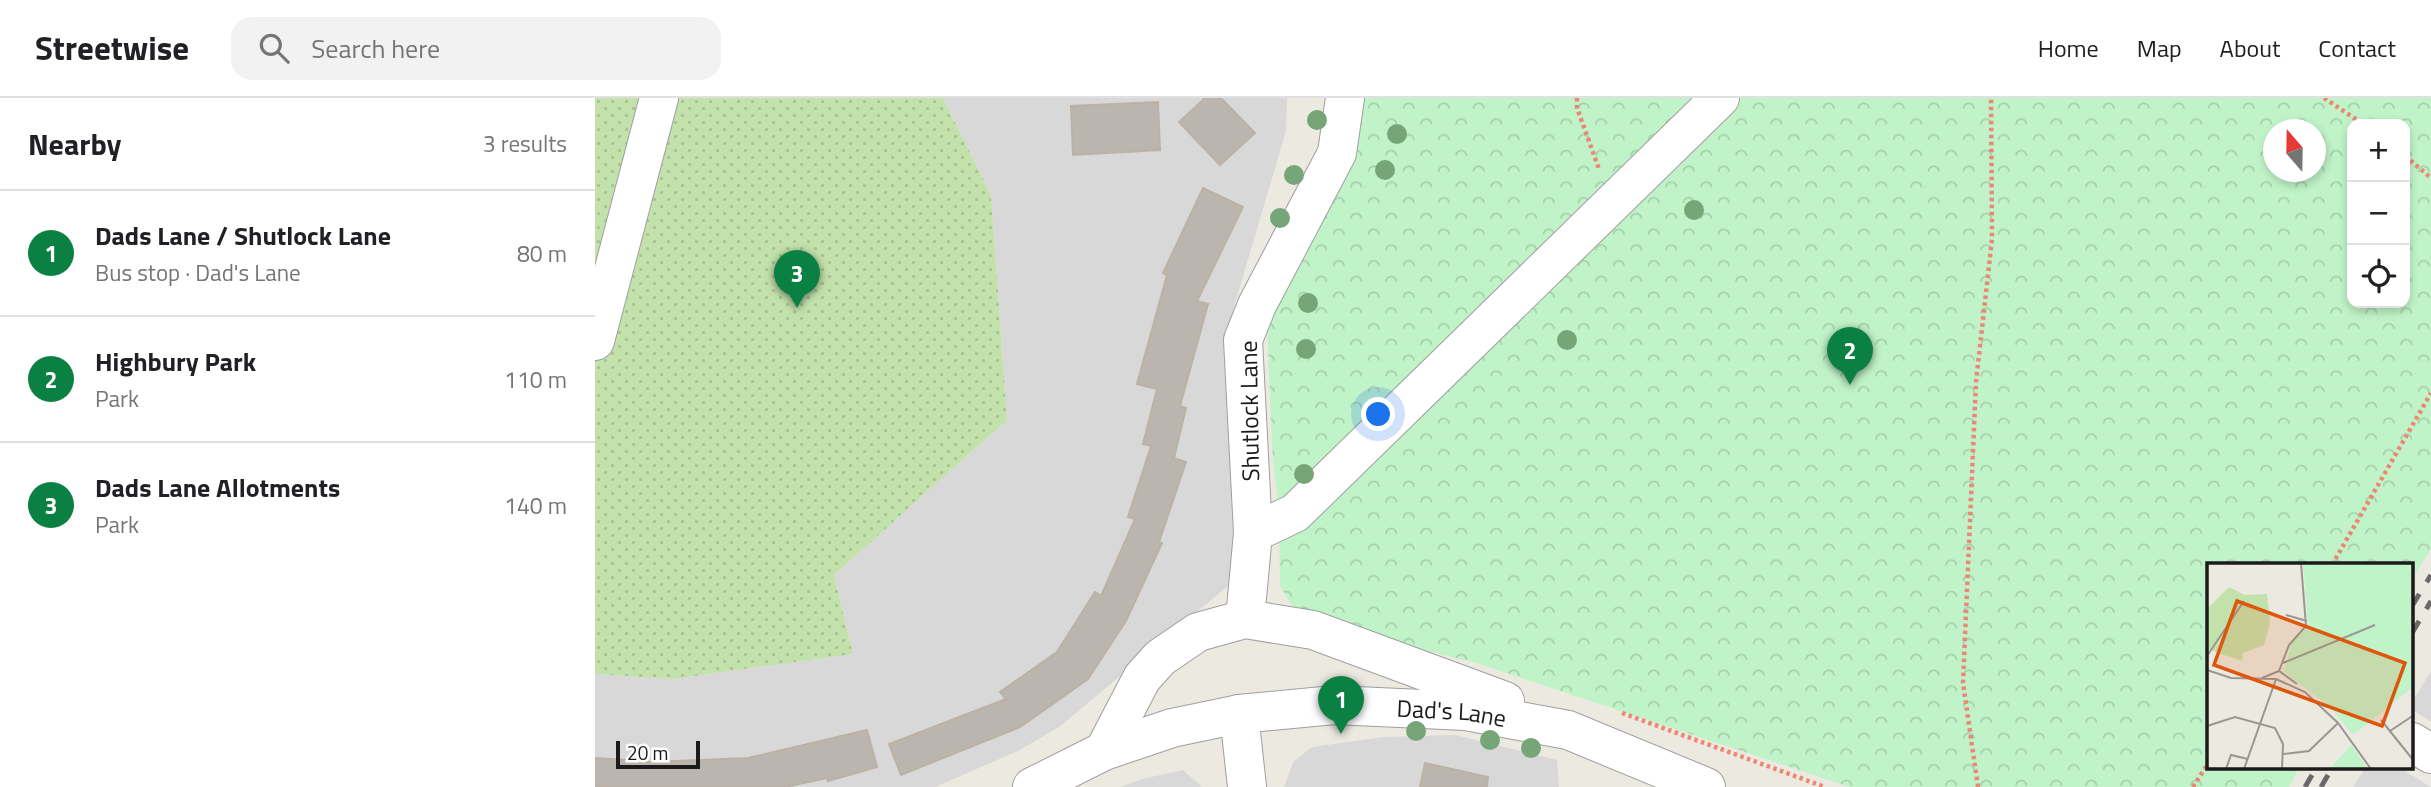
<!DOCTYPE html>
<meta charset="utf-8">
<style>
body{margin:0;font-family:"Titillium Web",sans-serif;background:#f2f2f2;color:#202124}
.controls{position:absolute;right:21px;top:21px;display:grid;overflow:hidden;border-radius:14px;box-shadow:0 4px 10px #0003}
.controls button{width:63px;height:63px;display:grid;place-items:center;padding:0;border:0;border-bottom:2px solid #e0e0e0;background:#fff;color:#202124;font:35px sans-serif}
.compass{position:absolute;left:1668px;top:21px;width:63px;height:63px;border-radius:50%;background:#fff;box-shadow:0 4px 10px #0003;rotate:340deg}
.scale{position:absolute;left:21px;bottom:18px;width:84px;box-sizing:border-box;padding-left:7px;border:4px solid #1b1b1b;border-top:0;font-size:19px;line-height:24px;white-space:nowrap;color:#1b1b1b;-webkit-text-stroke:5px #fff;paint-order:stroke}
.you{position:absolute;left:784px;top:317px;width:24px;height:24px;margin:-18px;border:5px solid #fff;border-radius:50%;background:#1a73e8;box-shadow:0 0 0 10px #1a73e833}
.badge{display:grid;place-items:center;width:46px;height:46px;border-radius:50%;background:#0b8043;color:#fff;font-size:23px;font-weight:700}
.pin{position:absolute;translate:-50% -58px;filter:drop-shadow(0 2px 4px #0008)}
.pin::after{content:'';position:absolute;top:37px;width:24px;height:21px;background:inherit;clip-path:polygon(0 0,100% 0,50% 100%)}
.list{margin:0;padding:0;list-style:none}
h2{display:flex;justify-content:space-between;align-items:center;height:91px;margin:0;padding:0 28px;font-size:30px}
h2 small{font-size:23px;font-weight:400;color:#757577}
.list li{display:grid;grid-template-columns:46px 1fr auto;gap:21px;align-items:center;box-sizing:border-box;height:126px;padding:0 28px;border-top:2px solid #e0e0e0}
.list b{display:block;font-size:26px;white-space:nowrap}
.list p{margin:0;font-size:23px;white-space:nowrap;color:#757577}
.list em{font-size:23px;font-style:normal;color:#757577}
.icon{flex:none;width:38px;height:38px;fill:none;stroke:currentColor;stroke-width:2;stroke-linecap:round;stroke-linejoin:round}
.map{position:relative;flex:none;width:1836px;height:689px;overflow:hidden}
header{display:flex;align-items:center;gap:42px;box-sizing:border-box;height:98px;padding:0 35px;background:#fff;border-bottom:2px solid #e0e0e0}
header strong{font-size:33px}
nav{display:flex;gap:38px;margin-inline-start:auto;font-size:24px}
.search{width:490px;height:63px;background:#f2f2f2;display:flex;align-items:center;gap:18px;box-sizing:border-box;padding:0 24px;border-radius:21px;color:#757577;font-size:26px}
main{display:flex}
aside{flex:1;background:#fff}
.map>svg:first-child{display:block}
.residential{fill:#d9d8d8}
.grass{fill:url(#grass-dots)}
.park{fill:url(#park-crowns);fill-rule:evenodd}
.building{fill:#bbb5af;stroke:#bcb1a5;stroke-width:2}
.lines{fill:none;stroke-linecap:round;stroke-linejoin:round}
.minor-casing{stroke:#9f9f9f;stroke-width:40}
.path{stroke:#ec8772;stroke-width:4.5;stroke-dasharray:3.5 3.5;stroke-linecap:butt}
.minor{stroke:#fff;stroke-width:38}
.rail{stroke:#696969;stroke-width:5;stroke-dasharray:14 14;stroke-linecap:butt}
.tree{fill:#76a578}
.labels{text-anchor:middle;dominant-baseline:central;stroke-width:6;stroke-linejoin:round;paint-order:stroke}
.street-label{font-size:24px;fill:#1b1b1b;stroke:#fff}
.inset-road{fill:none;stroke:#989792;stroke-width:2}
.view{fill:#de560d;fill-opacity:0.15;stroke:#de560d;stroke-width:3.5}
.inset-edge{fill:none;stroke:#1b1b1b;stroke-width:3.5}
</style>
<header>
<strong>Streetwise</strong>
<div class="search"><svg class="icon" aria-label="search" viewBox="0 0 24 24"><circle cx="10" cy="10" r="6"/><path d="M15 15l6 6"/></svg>Search here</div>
<nav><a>Home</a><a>Map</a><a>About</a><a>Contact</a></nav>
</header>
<main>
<aside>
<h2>Nearby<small>3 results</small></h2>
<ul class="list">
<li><span class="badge">1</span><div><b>Dads Lane / Shutlock Lane</b><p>Bus stop · Dad's Lane</p></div><em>80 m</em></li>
<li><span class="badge">2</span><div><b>Highbury Park</b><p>Park</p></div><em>110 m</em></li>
<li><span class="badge">3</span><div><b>Dads Lane Allotments</b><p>Park</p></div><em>140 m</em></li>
</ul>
</aside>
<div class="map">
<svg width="1836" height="689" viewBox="0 0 1836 689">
<defs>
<pattern id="grass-dots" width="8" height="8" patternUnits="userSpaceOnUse" patternTransform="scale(1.75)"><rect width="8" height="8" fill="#c3e2ab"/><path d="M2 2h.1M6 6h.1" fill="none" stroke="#a7c193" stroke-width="1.8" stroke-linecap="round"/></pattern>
<pattern id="park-crowns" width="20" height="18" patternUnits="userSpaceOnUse" patternTransform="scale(1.75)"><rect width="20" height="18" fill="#c1f3c8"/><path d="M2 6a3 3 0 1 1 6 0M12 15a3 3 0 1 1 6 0" fill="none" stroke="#a5d0ab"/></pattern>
</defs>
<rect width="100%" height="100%" fill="#ece9e1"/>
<path class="residential" d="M 348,0 L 692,0 L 691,33 L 633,229 L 639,483 L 464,629 L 423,653 L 340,689 L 0,689 L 0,576 L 78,581 L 258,556 L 239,477 L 412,322 L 396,97 Z
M 1836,573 L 1836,624 L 1817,611 L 1817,604 Z
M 860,637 L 962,662 L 964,689 L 689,689 L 698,664 L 717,649 L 788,639 Z
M 1770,670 L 1805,670 L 1836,689 L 1758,689 Z
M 588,672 L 607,689 L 526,689 L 547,681 Z"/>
<path class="grass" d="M 0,0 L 348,0 L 396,97 L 412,322 L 239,477 L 258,556 L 78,581 L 0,576 Z"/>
<path class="park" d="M 758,0 L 1836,0 L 1836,451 L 1817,481 L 1817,467 L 1614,467 L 1614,670 L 1704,670 L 1694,689 L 1255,689 L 878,564 L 751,533 L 702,516 L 685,488 L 684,418 L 677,349 L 672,225 L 718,142 L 757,43 ZM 1757,26 L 1810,26 L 1810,205 L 1757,205 ZM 1678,32 L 1720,32 L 1720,74 L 1678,74 Z"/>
<path class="building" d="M 610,0 L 626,0 L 660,35 L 625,67 L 584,24 Z
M 563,4 L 565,52 L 478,57 L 476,8 Z
M 608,90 L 648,109 L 602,203 L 613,206 L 585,308 L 591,310 L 579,360 L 591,364 L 564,444 L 567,445 L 531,523 L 493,581 L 425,629 L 306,677 L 294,646 L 411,601 L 405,594 L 462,554 L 500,494 L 506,498 L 540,421 L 533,419 L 556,348 L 548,346 L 562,291 L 542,286 L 572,177 L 568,175 Z
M 272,632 L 282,669 L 233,683 L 232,680 L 190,689 L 0,689 L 0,660 L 32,662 L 32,665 L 153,660 Z
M 830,665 L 893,679 L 892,689 L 825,689 Z"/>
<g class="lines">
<defs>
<g id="minor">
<path d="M 0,243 L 64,0"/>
<path d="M 658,435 L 700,415 L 1125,0"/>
<path d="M 650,521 L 658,435 L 648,242 L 662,207 L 742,55 L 750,0"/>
<path d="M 644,616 L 652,689"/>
<path d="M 1817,644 L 1836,656"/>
<path d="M 509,653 L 547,580 L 565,560 L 603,534 L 650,521 L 718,532 L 910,603"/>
<path id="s1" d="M 437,689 L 509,653 L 577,630 L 644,616 L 739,607 L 871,613 L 973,632 L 1111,689"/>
</g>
</defs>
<use href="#minor" class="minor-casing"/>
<path class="path" d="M 982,0 L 982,10 L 1004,71
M 1729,0 L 1768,26
M 1810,58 L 1836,80
M 1737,467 L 1836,295
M 1027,615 L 1230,689
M 1383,689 L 1368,585 L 1381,284 L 1397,141 L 1396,0
M 1598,689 L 1614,664"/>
<use href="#minor" class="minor"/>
<path class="rail" d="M 1817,508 L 1836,477
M 1817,535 L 1836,503
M 1710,689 L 1721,670
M 1726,689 L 1737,670"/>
</g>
<g class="tree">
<circle cx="722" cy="22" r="10"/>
<circle cx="802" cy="36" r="10"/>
<circle cx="790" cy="72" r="10"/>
<circle cx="699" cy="77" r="10"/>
<circle cx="1099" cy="112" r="10"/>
<circle cx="685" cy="120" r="10"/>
<circle cx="713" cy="205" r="10"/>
<circle cx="972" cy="242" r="10"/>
<circle cx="711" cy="251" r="10"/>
<circle cx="709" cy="376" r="10"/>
<circle cx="821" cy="633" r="10"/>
<circle cx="895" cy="642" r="10"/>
<circle cx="936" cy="650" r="10"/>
</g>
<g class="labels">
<g class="street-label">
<text transform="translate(654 313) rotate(-91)">Shutlock Lane</text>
<text stroke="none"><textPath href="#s1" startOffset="434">Dad's Lane</textPath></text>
</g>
</g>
<g transform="translate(1612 465)">
<rect width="206" height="206" fill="#ece9e1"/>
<path d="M 22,24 L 38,32 L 60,31 L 63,60 L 57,82 L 36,90 L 35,98 L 0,86 L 0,46 Z" fill="#c3e2ab"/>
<path d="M 96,0 L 206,0 L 206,124 L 146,172 L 122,143 L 77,109 L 84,81 L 101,60 ZM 144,182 L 161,206 L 123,206 Z" fill="#c1f3c8"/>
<path class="inset-road" d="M 79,52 L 100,58M 0,93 L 37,38M 76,100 L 168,62M 0,107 L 24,115 L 69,116 L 98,129 L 131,160 L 164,206M 72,108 L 82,82 L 99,63 L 94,0M 55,115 L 72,108 L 90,121M 174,157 L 207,198M 0,163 L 28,154 L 68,165 L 76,181 L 75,206M 183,168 L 207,152M 76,191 L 102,188 L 131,160M 19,206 L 24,192 L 41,196M 37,206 L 69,116"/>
<path class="view" d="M 30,38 L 198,100 L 175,163 L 7,102 Z"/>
<rect width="206" height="206" class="inset-edge"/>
</g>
</svg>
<div class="controls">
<button>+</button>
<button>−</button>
<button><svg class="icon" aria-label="locate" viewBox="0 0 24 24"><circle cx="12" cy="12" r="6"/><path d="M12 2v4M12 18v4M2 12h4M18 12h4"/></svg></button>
</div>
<svg class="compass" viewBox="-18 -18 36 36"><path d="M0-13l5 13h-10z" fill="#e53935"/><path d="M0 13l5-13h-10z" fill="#757577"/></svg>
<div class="scale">20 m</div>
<div class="you"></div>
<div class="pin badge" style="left:746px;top:636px">1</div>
<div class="pin badge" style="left:1255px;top:287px">2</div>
<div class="pin badge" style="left:202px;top:210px">3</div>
</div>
</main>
